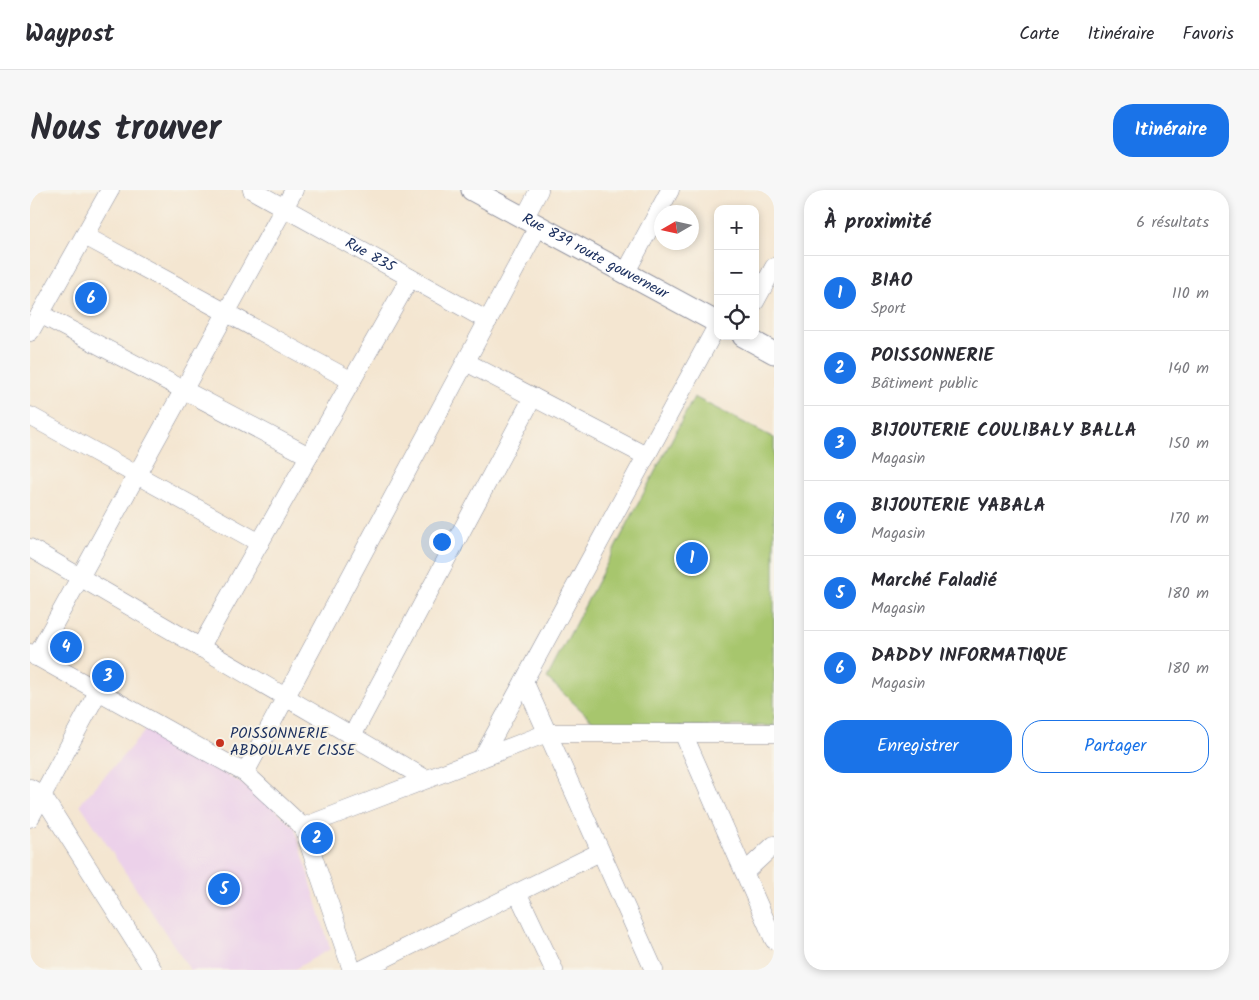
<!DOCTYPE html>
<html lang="fr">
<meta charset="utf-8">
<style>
body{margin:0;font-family:Kalam,sans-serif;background:#f7f7f7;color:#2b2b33}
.controls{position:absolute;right:15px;top:15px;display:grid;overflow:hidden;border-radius:10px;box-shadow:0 2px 8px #0003}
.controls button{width:45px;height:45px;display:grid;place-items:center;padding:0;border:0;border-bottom:1px solid #e1e1e2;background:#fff;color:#2b2b33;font:25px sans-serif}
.compass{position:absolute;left:624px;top:15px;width:45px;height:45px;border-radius:50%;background:#fff;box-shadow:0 2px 8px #0003;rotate:261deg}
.you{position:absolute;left:411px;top:351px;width:18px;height:18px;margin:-12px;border:4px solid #fff;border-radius:50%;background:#1a73e8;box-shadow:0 0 0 8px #1a73e833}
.badge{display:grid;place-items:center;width:32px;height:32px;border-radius:50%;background:#1a73e8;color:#fff;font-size:16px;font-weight:700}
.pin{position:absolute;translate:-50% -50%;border:2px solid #fff;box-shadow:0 1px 5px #0006}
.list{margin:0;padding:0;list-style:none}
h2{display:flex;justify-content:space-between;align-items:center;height:65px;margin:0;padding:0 20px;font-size:21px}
h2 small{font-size:16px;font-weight:400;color:#7c7c81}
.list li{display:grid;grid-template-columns:32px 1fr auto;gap:15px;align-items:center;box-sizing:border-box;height:75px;padding:0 20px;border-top:1px solid #e1e1e2}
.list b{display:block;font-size:19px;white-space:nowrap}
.list p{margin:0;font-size:16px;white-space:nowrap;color:#7c7c81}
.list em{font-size:16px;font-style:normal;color:#7c7c81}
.actions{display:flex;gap:10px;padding:15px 20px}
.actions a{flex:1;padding:11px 0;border:1px solid #1a73e8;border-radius:20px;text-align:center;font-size:18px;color:#1a73e8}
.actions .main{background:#1a73e8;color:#fff}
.icon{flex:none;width:28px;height:28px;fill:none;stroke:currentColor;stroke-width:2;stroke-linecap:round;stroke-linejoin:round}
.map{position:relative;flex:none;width:744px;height:780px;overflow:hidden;border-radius:20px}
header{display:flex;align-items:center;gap:30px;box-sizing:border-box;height:70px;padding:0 25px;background:#fff;border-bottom:1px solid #e1e1e2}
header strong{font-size:24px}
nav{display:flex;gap:28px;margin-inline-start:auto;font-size:18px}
.intro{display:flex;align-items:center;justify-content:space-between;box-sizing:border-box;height:120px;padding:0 30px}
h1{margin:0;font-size:35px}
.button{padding:12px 22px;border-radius:20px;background:#1a73e8;color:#fff;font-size:18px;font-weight:700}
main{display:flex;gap:30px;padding:0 30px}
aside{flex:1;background:#fff;border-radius:20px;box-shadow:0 2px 8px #0003}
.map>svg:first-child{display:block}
.built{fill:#ecd1ea}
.green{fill:#a7c66d;stroke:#617a66}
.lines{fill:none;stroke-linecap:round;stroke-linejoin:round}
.minor-casing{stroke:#888a98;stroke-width:19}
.tertiary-casing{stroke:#888a98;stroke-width:23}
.minor{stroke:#fff;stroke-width:18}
.tertiary{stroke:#fff;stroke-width:21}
.poi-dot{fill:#c8321e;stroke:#f7f3e8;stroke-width:2}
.labels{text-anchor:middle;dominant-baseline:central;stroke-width:4;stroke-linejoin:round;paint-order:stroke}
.street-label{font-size:15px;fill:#1b2f5e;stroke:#f7f3e8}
.poi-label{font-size:15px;fill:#1b2f5e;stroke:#f7f3e8;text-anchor:start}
</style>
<header>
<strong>Waypost</strong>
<nav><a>Carte</a><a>Itinéraire</a><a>Favoris</a></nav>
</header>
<div class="intro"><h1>Nous trouver</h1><a class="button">Itinéraire</a></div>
<main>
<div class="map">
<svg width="744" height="780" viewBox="0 0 744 780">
<rect width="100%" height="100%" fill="#f7f3e8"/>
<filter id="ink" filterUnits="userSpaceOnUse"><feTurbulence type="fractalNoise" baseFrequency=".02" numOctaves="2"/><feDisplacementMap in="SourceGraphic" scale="10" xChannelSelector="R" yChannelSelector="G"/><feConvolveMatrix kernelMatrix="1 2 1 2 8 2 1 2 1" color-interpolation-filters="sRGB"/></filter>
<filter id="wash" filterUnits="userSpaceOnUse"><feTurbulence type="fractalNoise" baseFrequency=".0096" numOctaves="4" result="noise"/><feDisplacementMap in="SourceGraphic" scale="20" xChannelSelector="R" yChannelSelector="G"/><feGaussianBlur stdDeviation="1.12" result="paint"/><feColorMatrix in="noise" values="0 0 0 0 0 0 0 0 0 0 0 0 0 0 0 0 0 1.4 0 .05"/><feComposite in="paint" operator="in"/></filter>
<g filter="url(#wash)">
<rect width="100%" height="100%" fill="#f4e6d1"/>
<path class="built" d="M 117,539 L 228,603 L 265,638 L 300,759 L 263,780 L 160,780 L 50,614 Z"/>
<path class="green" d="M 664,207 L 744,248 L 744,536 L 568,536 L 517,488 Z"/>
</g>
<g filter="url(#ink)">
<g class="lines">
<defs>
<g id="minor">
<path id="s1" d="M 222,0 L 458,131"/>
<path d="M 495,27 L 509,0"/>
<path d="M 55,46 L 322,191"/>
<path d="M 596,82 L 640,0"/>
<path d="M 725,112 L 744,77"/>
<path d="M 10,124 L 279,266"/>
<path d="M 0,142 L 80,0"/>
<path d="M 436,172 L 616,266"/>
<path d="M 0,226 L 230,353"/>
<path d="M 0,358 L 396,589"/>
<path d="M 170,458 L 380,88"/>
<path d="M 0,463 L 215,583 L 273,637 L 322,780"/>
<path d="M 6,467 L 264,0"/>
<path d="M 494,491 L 624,780"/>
<path d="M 653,543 L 744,750"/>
<path d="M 322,546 L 503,207"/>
<path d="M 452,568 L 688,134"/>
<path d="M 215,583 L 509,35"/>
<path d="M 0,598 L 12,605 L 123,780"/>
<path d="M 0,628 L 69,500"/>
<path d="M 273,637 L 517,543 L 744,543"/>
<path d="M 715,682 L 744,655"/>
<path d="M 488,704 L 524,780"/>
<path d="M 331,780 L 570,662"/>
</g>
<g id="tertiary">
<path id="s2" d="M 442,0 L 688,133"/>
<path d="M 713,146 L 744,163"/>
</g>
</defs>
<use href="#minor" class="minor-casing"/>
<use href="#tertiary" class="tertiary-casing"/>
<use href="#minor" class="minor"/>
<use href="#tertiary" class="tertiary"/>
</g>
</g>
<circle class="poi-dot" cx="190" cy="553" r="5"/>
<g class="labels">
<g class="street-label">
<text stroke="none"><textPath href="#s1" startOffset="135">Rue 835</textPath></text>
<text stroke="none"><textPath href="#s2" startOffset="140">Rue 839 route gouverneur</textPath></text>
</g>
<g class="poi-label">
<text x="200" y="544">POISSONNERIE<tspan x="200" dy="17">ABDOULAYE CISSE</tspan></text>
</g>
</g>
</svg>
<div class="controls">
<button>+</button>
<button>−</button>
<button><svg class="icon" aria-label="locate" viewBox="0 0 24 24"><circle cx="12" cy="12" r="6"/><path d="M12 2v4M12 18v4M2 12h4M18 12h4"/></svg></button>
</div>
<svg class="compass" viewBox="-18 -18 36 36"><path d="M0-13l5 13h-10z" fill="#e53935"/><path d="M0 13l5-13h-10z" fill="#7c7c81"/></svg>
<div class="you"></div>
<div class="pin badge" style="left:662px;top:368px">1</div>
<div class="pin badge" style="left:287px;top:648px">2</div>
<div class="pin badge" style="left:78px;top:486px">3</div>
<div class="pin badge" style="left:36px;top:457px">4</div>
<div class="pin badge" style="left:194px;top:699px">5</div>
<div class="pin badge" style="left:61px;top:108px">6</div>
</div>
<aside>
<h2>À proximité<small>6 résultats</small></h2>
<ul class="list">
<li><span class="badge">1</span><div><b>BIAO</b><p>Sport</p></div><em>110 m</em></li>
<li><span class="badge">2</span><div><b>POISSONNERIE</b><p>Bâtiment public</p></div><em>140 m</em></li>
<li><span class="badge">3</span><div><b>BIJOUTERIE COULIBALY BALLA</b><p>Magasin</p></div><em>150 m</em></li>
<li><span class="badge">4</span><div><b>BIJOUTERIE YABALA</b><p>Magasin</p></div><em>170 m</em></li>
<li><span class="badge">5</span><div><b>Marché Faladié</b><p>Magasin</p></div><em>180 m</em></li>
<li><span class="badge">6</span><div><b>DADDY INFORMATIQUE</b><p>Magasin</p></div><em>180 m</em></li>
</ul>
<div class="actions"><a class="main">Enregistrer</a><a>Partager</a></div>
</aside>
</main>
